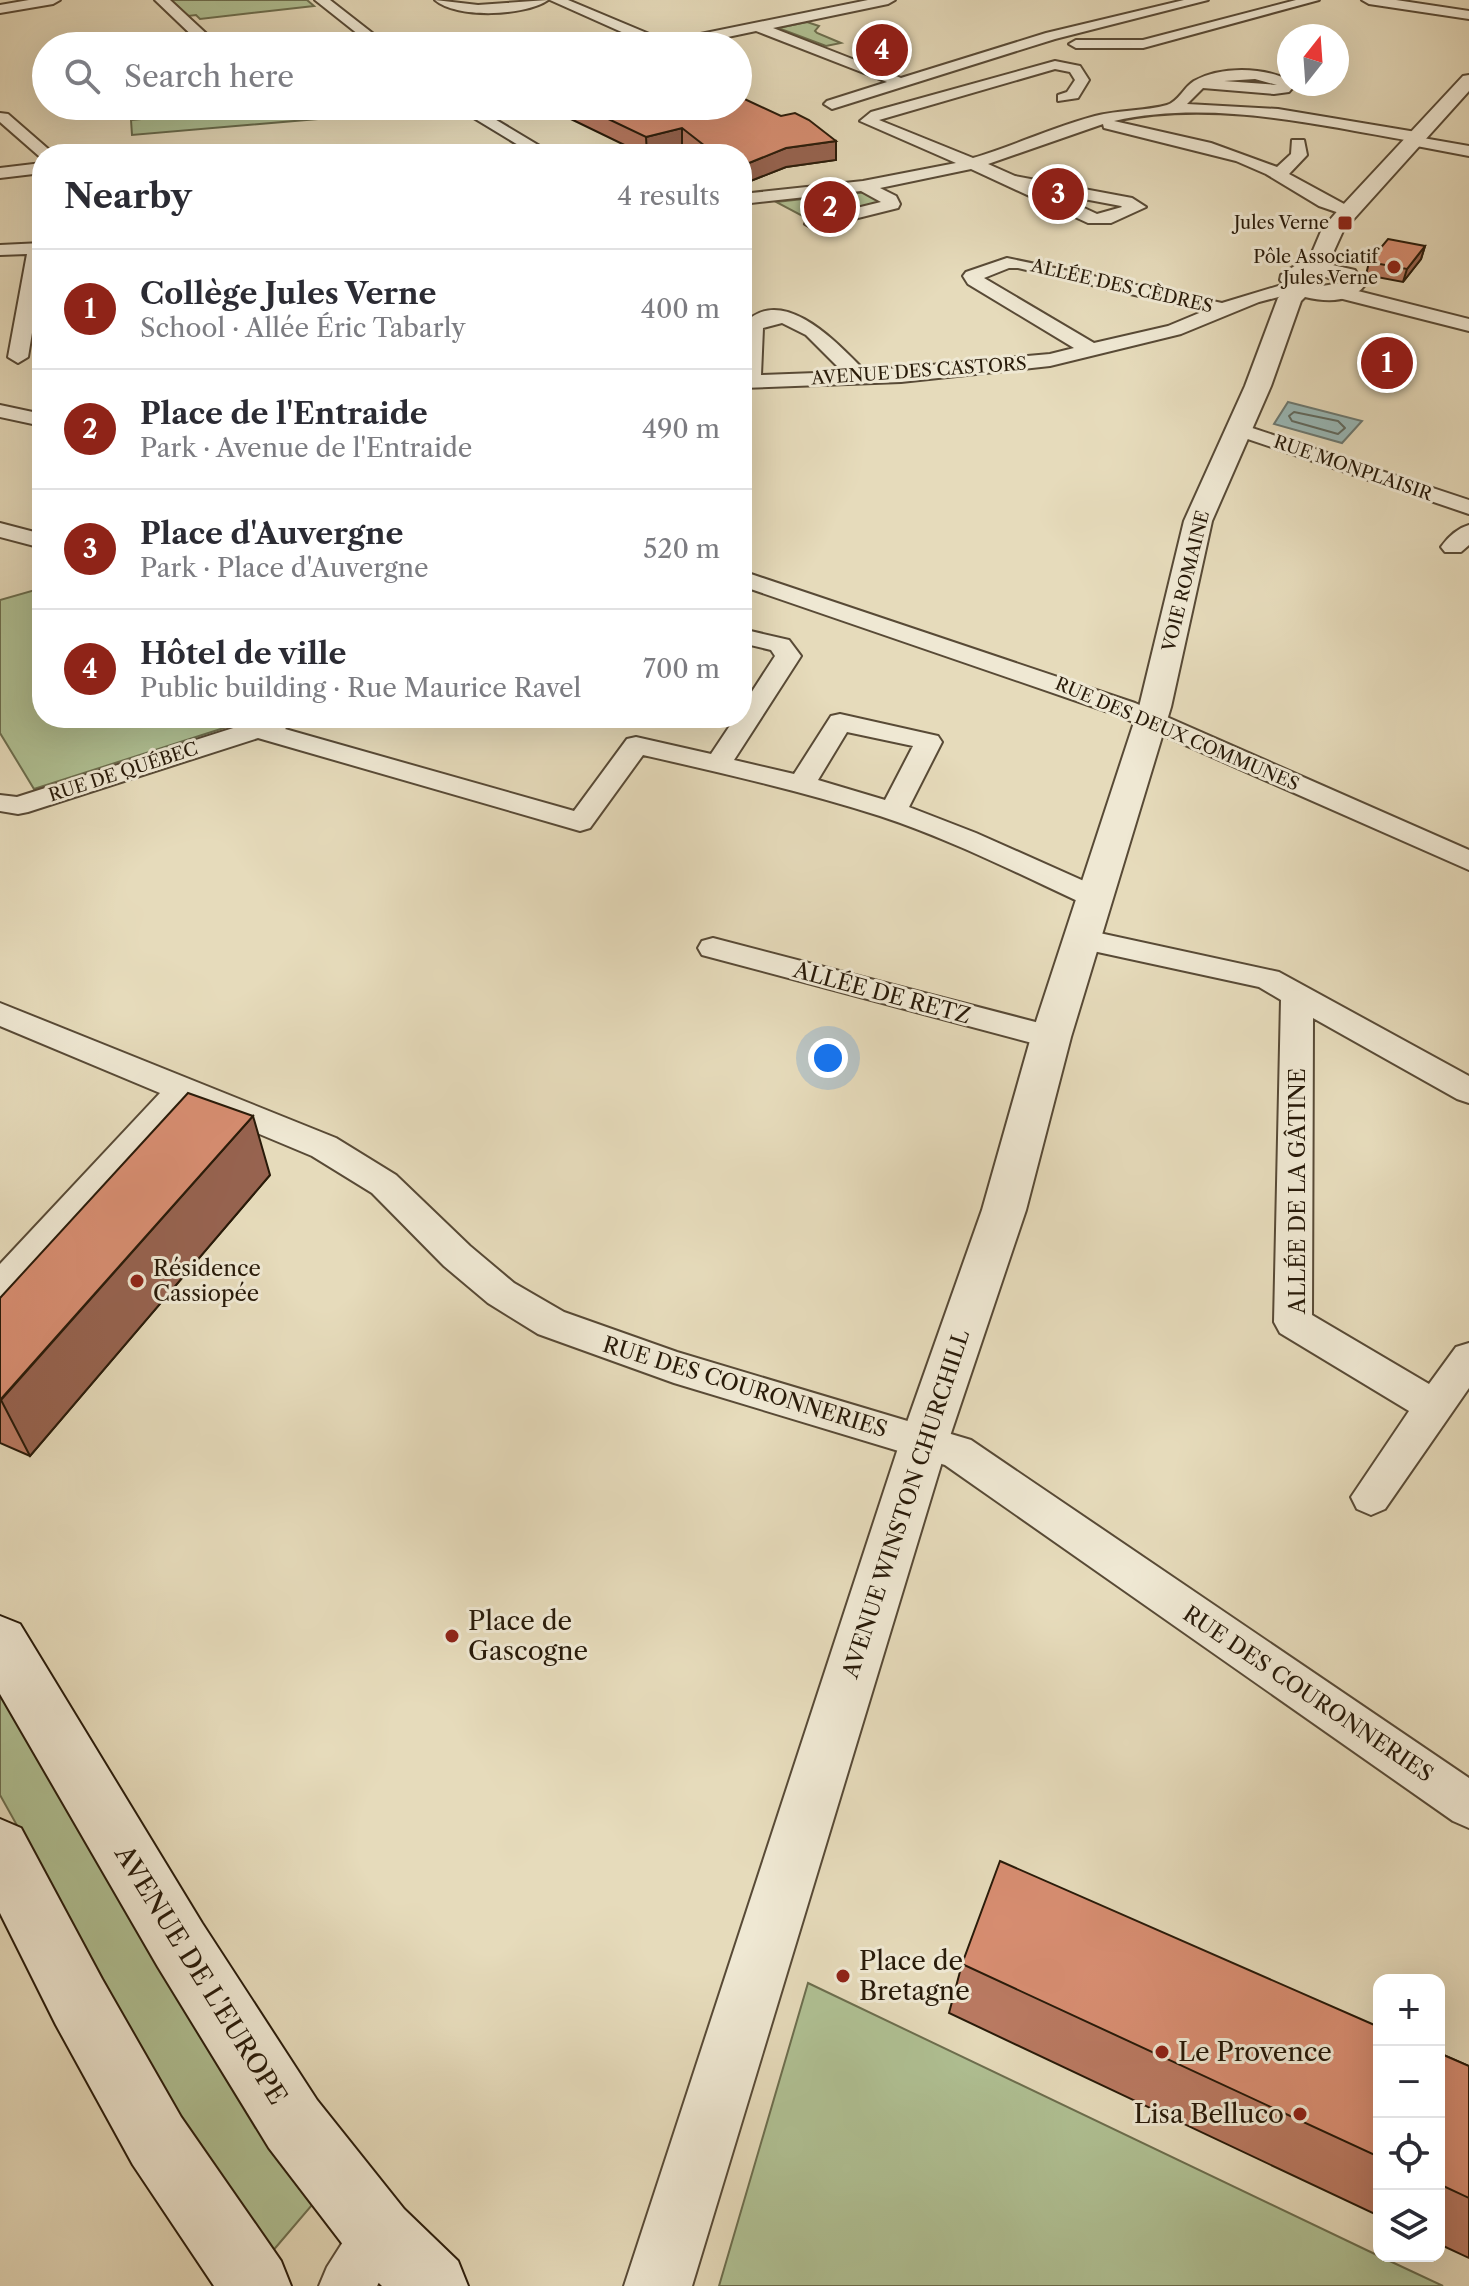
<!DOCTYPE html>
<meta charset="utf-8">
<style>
body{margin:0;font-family:"Libre Caslon Text",serif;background:#f2f2f3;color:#2b2b33}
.controls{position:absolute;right:24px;bottom:24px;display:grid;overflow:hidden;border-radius:16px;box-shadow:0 8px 32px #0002}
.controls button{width:72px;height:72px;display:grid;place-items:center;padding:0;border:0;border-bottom:2px solid #e1e1e2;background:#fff;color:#2b2b33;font:40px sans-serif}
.compass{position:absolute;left:1277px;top:24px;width:72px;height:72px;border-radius:50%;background:#fff;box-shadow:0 8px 32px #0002;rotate:17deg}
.you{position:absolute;left:828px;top:1058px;width:28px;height:28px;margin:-20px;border:6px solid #fff;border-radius:50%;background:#1a73e8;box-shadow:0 0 0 12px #1a73e833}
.badge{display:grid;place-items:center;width:52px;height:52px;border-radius:50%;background:#8f2418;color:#fff;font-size:26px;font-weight:700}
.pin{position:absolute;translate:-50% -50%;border:4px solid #fff;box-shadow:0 2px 8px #0006}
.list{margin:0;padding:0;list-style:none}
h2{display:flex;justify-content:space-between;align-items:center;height:104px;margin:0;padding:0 32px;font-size:34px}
h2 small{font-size:26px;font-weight:400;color:#7c7c81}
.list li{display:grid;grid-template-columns:52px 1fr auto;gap:24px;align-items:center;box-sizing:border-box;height:120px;padding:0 32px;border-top:2px solid #e1e1e2}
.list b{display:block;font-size:30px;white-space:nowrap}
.list p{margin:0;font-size:26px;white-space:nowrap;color:#7c7c81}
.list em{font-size:26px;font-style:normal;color:#7c7c81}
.icon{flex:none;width:44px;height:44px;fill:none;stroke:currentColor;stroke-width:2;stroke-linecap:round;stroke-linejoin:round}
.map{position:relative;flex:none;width:1469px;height:2286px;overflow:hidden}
.search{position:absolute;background:#fff;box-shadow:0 8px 32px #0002;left:32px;top:32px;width:720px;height:88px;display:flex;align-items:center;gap:20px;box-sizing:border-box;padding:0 28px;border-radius:44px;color:#7c7c81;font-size:30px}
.panel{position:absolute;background:#fff;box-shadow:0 8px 32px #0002;left:32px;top:144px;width:720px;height:584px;border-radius:32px}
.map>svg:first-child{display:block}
.green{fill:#b0c194;stroke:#6c6e4e;stroke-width:2}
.water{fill:#99b9b8;stroke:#6c7972;stroke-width:2}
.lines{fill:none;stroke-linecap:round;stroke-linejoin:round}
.shore{stroke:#606a60;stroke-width:2}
.minor-casing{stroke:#584a36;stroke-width:4}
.tertiary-casing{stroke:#584a36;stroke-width:4}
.secondary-casing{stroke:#281a09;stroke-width:4}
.minor{fill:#efe8d3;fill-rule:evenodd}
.tertiary{fill:#efe8d3;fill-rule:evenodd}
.secondary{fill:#efe8d3;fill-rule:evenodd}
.wall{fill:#ba7a62;stroke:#281a09;stroke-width:2}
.shaded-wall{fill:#976350;stroke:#281a09;stroke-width:2}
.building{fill:#d88e72;stroke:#281a09;stroke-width:2}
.poi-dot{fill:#8f2418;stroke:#efe8d3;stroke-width:3}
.labels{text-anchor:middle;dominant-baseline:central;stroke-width:6;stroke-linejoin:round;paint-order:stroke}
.far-poi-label{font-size:18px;fill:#281a09;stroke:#efe8d3;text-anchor:end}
.far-street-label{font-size:18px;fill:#281a09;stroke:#efe8d3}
.street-label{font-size:22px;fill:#281a09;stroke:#efe8d3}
.poi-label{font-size:22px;fill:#281a09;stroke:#efe8d3;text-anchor:start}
.near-poi-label{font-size:26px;fill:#281a09;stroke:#efe8d3;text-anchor:start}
.near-street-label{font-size:26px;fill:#281a09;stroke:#efe8d3}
</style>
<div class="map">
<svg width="1469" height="2286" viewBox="0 0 1469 2286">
<rect width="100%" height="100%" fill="#e6dbbb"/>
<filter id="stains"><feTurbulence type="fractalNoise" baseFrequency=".0025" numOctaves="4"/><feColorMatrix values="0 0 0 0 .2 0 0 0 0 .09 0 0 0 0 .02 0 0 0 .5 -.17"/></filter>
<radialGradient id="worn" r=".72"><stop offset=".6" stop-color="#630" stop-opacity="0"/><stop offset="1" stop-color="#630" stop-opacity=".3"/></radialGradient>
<path class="green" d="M 171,0 L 307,0 L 314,6 L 200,19 L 196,15 L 188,16 Z
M 807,22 L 819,26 L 815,31 L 817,33 L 841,43 L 826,46 L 778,28 Z
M 149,106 L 190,106 L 192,114 L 192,106 L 220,106 L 222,112 L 266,108 L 270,119 L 315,112 L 317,119 L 132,135 L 131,120 L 151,118 Z
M 867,192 L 886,204 L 810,220 L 776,202 Z
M 42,588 L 42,718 L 255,718 L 34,789 L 0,733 L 0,600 Z
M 0,1679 L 318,2198 L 271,2253 L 181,2119 L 0,1795 Z
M 808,1983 L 1379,2256 L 1443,2286 L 719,2286 Z"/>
<path class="water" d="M 1288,402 L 1362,421 L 1342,443 L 1274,424 Z"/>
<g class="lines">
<path class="shore" d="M 1294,412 L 1338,421 L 1345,428 L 1338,434 L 1292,421 L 1289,416 Z"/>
<defs>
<path id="minor" d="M 29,0 L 60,0 L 53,4 L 0,13 L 0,5 Z
M 155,0 L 170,0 L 211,38 L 211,44 L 201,44 Z
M 315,0 L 330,0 L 389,46 L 373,46 Z
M 435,0 L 478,5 L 548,0 C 525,16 457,19 435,0 Z
M 550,0 L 568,0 L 666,41 L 868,0 L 895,0 L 888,4 L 773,28 L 901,78 L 1046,33 L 1184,0 L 1208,0 L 1055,39 L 832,109 L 824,104 L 827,101 L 887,82 L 756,31 L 685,46 L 653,46 Z
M 1296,0 L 1319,0 L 1143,48 L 1076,48 L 1069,44 L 1076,40 L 1143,40 Z
M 1362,0 L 1396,0 L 1469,11 L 1469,19 L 1369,4 Z
M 1055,61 L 1080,66 L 1089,80 L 1078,98 L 1058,101 L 1058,95 L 1067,92 L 1075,80 L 1070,72 L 1055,69 L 879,120 L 973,158 C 1014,146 1053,127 1095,116 C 1118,110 1146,111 1167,105 C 1178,102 1184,87 1194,81 C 1221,66 1262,67 1289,80 L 1289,84 L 1295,85 L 1289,92 L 1274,94 L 1203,88 L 1187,104 L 1278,109 L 1416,132 L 1422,134 L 1423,138 L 1469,146 L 1469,156 L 1406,144 L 1405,140 C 1310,123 1209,100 1114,121 L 1211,143 L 1277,167 L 1291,154 L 1292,140 L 1304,140 L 1307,155 L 1289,174 L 1357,211 L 1348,216 L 1319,206 L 1266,174 L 1236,161 L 1104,128 L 1103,124 L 988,164 L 1015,176 L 1132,198 L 1146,207 L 1111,223 L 1088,223 L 971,169 L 880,188 L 896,196 L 900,204 L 898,208 L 814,229 L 805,224 L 808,220 L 881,202 L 861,191 L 742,204 L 742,194 L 863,181 L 956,163 L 860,121 L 871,112 ZM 1255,79 L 1277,85 L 1224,81 ZM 1052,193 L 1121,206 L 1122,207 L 1097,214 Z
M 454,106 L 473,106 L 553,154 L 533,154 Z
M 0,113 L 8,114 L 54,154 L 42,154 L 40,157 L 0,122 Z
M 42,163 L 42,173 L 0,178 L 0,168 Z
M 42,243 L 42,272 L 28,357 L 18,363 L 8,357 L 27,254 L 0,255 L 0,245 Z
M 1007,258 L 1222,303 L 1298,280 L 1307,286 L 1305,290 L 1259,302 L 1181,334 L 1050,366 L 901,382 L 742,388 L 743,325 C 782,281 839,345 865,371 L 1050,354 L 1074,348 L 968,284 L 963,276 L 966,272 ZM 1009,268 L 1018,268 L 1204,311 L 1168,326 L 1094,343 L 984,278 ZM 782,323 L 806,335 L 843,372 L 761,375 L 763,328 Z
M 1338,286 L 1469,319 L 1469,331 L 1331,296 L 1329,292 Z
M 0,405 L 42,414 L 42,426 L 0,417 Z
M 1237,423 L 1469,500 L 1469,514 L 1230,433 L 1226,429 L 1230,425 Z
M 0,523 L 42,534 L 42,548 L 0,537 Z
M 1469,525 L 1469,545 L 1461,552 L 1445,552 L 1441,547 C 1448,537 1458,528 1469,525 Z
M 742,571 L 1135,703 L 1469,850 L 1469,870 L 1117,715 L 742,586 Z
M 742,629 L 789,640 L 801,656 L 734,760 L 794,774 L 831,716 L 840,714 L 938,736 L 942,742 L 909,807 L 976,833 L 1104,890 L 1109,897 L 1104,904 L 1094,906 L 1084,904 C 1017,873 950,839 880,816 C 802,791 722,773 643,755 L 590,828 L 580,831 L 258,738 L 28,812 L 18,814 L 0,811 L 0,795 L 17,797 L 265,718 L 289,718 L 292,722 L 285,729 L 574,811 L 627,739 L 636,737 L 711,754 L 735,718 L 742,718 L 742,707 L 775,656 L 771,650 L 742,643 ZM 847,732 L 913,746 L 885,800 L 818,780 Z
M 1081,929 L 1279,972 L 1469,1076 L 1469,1103 L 1457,1099 L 1313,1018 L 1312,1315 L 1429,1384 L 1456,1347 L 1469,1343 L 1469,1388 L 1385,1509 L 1371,1515 L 1357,1509 L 1351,1497 L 1409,1411 L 1280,1333 L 1274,1322 L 1281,1000 L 1259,987 L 1070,946 L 1066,939 L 1070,932 Z
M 713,938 L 1051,1026 L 1062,1029 L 1067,1037 L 1062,1045 L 1051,1048 L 702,955 L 698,948 L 702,941 Z
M 0,1003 L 336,1138 L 396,1175 L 470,1246 L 514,1283 L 564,1312 L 677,1352 L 971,1440 L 1469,1778 L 1469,1828 L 1453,1821 L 945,1465 L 674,1383 L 538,1334 L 488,1303 L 444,1266 L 372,1193 L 312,1156 L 188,1104 L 13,1298 L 0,1302 L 0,1264 L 160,1093 L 0,1026 Z
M 379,2207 L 398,2215 L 406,2234 L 377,2286 L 319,2286 L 327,2267 L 360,2215 Z"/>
<path id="tertiary" d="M 1469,75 L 1469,91 L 1343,231 L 1328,264 L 1355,270 L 1365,285 C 1351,303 1326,302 1305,297 L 1301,301 L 1271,386 L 1212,521 L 1171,707 L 1071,1037 L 1026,1210 L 948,1442 L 692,2286 L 624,2286 L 900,1442 L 982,1210 L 1031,1037 L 1139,707 L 1184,521 L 1245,386 L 1278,298 L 1287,289 L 1280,280 L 1281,275 L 1311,255 L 1322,229 L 1341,207 L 1463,76 ZM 1308,276 L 1323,276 L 1341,283 L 1322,286 L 1303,278 Z"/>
<path id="secondary" d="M 0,1616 L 20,1624 L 202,1923 L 317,2100 L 404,2209 L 458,2261 L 468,2286 L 382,2286 L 354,2259 L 269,2148 L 158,1967 L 0,1694 Z
M 0,1819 L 21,1828 L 102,1979 L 181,2117 L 281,2261 L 291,2286 L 214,2286 L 133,2165 L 56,2025 L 0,1913 Z"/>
</defs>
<use href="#minor" class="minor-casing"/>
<use href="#tertiary" class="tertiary-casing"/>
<use href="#secondary" class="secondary-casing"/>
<use href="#minor" class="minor"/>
<use href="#tertiary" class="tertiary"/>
<use href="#secondary" class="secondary"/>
</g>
<path class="wall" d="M 544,106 L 738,106 L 836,141 L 836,160 L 786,167 L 748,182 L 742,181 L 742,154 L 691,154 L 682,147 L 653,154 L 643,154 Z
M 1425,246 L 1421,259 L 1403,282 L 1366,275 L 1369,262 Z
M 270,1175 L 30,1456 L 0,1443 L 0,1298 Z
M 962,1964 L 1379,2027 L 1379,2216 L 949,2013 Z
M 1439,2053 L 1469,2066 L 1469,2258 L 1439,2244 Z"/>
<path class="shaded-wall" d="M 682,128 L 682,147 L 653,154 L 647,154 L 646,137 Z
M 836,141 L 836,160 L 786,167 L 748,182 L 749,163 L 786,148 Z
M 1425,246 L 1421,259 L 1403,282 L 1407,269 Z
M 253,1116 L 270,1175 L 30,1456 L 1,1400 Z"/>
<path class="building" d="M 738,96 L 781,116 L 795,113 L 809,120 L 836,141 L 786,148 L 749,163 L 742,161 L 742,154 L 714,153 L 682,128 L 646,137 L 581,106 L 738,106 Z
M 1388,239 L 1425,246 L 1407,269 L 1369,262 Z
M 188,1093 L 253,1116 L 0,1400 L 0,1298 Z
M 1000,1861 L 1379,2027 L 1379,2157 L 962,1964 Z
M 1439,2053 L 1469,2066 L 1469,2198 L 1439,2184 Z"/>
<g class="poi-dot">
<rect x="1337" y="215" width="16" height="16" rx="4"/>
<circle cx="1394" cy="267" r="8"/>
<circle cx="137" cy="1281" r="8"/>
<circle cx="452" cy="1636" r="8"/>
<circle cx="843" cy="1976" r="8"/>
<circle cx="1162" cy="2052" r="8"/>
<circle cx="1300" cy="2114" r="8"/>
</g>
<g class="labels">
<g class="far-poi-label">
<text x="1329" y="223">Jules Verne</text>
<text x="1378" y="257">Pôle Associatif<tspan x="1378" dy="21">Jules Verne</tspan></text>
</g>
<g class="far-street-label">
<text transform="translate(1122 286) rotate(13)">ALLÉE DES CÈDRES</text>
<text transform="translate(919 371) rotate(-4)">AVENUE DES CASTORS</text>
<text transform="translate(1353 468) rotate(19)">RUE MONPLAISIR</text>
<text transform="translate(1186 581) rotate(-76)">VOIE ROMAINE</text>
<text transform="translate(1177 734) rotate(23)">RUE DES DEUX COMMUNES</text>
<text transform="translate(123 772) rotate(-18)">RUE DE QUÉBEC</text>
</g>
<g class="street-label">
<text transform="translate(882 993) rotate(15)">ALLÉE DE RETZ</text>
<text transform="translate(1297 1191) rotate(-90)">ALLÉE DE LA GÂTINE</text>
<text transform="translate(745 1387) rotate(17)">RUE DES COURONNERIES</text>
<text transform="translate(906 1504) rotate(-72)">AVENUE WINSTON CHURCHILL</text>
<text transform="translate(1308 1694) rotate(34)">RUE DES COURONNERIES</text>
</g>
<g class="poi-label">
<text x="153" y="1268">Résidence<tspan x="153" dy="25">Cassiopée</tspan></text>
</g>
<g class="near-poi-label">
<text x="468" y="1621">Place de<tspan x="468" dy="30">Gascogne</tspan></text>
<text x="859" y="1961">Place de<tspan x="859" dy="30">Bretagne</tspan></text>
<text x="1178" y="2052">Le Provence</text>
<text x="1284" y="2114" text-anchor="end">Lisa Belluco</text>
</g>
<g class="near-street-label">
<text transform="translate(201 1975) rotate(58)">AVENUE DE L'EUROPE</text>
</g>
</g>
<rect width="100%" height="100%" filter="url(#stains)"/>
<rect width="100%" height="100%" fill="url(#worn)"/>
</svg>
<div class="controls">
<button>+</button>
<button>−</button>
<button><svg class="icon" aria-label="locate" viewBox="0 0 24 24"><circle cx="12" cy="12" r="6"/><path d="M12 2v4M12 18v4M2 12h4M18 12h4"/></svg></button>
<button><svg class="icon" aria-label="layers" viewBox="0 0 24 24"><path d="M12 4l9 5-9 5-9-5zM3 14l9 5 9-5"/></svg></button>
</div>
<svg class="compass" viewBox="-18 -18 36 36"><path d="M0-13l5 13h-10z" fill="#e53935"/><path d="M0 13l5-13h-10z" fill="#7c7c81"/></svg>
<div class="you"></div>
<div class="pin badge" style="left:1387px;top:363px">1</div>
<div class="pin badge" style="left:830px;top:207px">2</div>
<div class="pin badge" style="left:1058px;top:194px">3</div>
<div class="pin badge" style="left:882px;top:50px">4</div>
<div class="search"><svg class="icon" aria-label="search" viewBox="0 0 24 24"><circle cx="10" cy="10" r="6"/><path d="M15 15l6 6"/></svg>Search here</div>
<section class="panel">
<h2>Nearby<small>4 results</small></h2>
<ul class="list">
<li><span class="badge">1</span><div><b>Collège Jules Verne</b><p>School · Allée Éric Tabarly</p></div><em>400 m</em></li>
<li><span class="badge">2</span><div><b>Place de l'Entraide</b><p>Park · Avenue de l'Entraide</p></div><em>490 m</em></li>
<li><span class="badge">3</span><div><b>Place d'Auvergne</b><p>Park · Place d'Auvergne</p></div><em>520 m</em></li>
<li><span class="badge">4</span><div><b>Hôtel de ville</b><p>Public building · Rue Maurice Ravel</p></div><em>700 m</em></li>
</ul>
</section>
</div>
